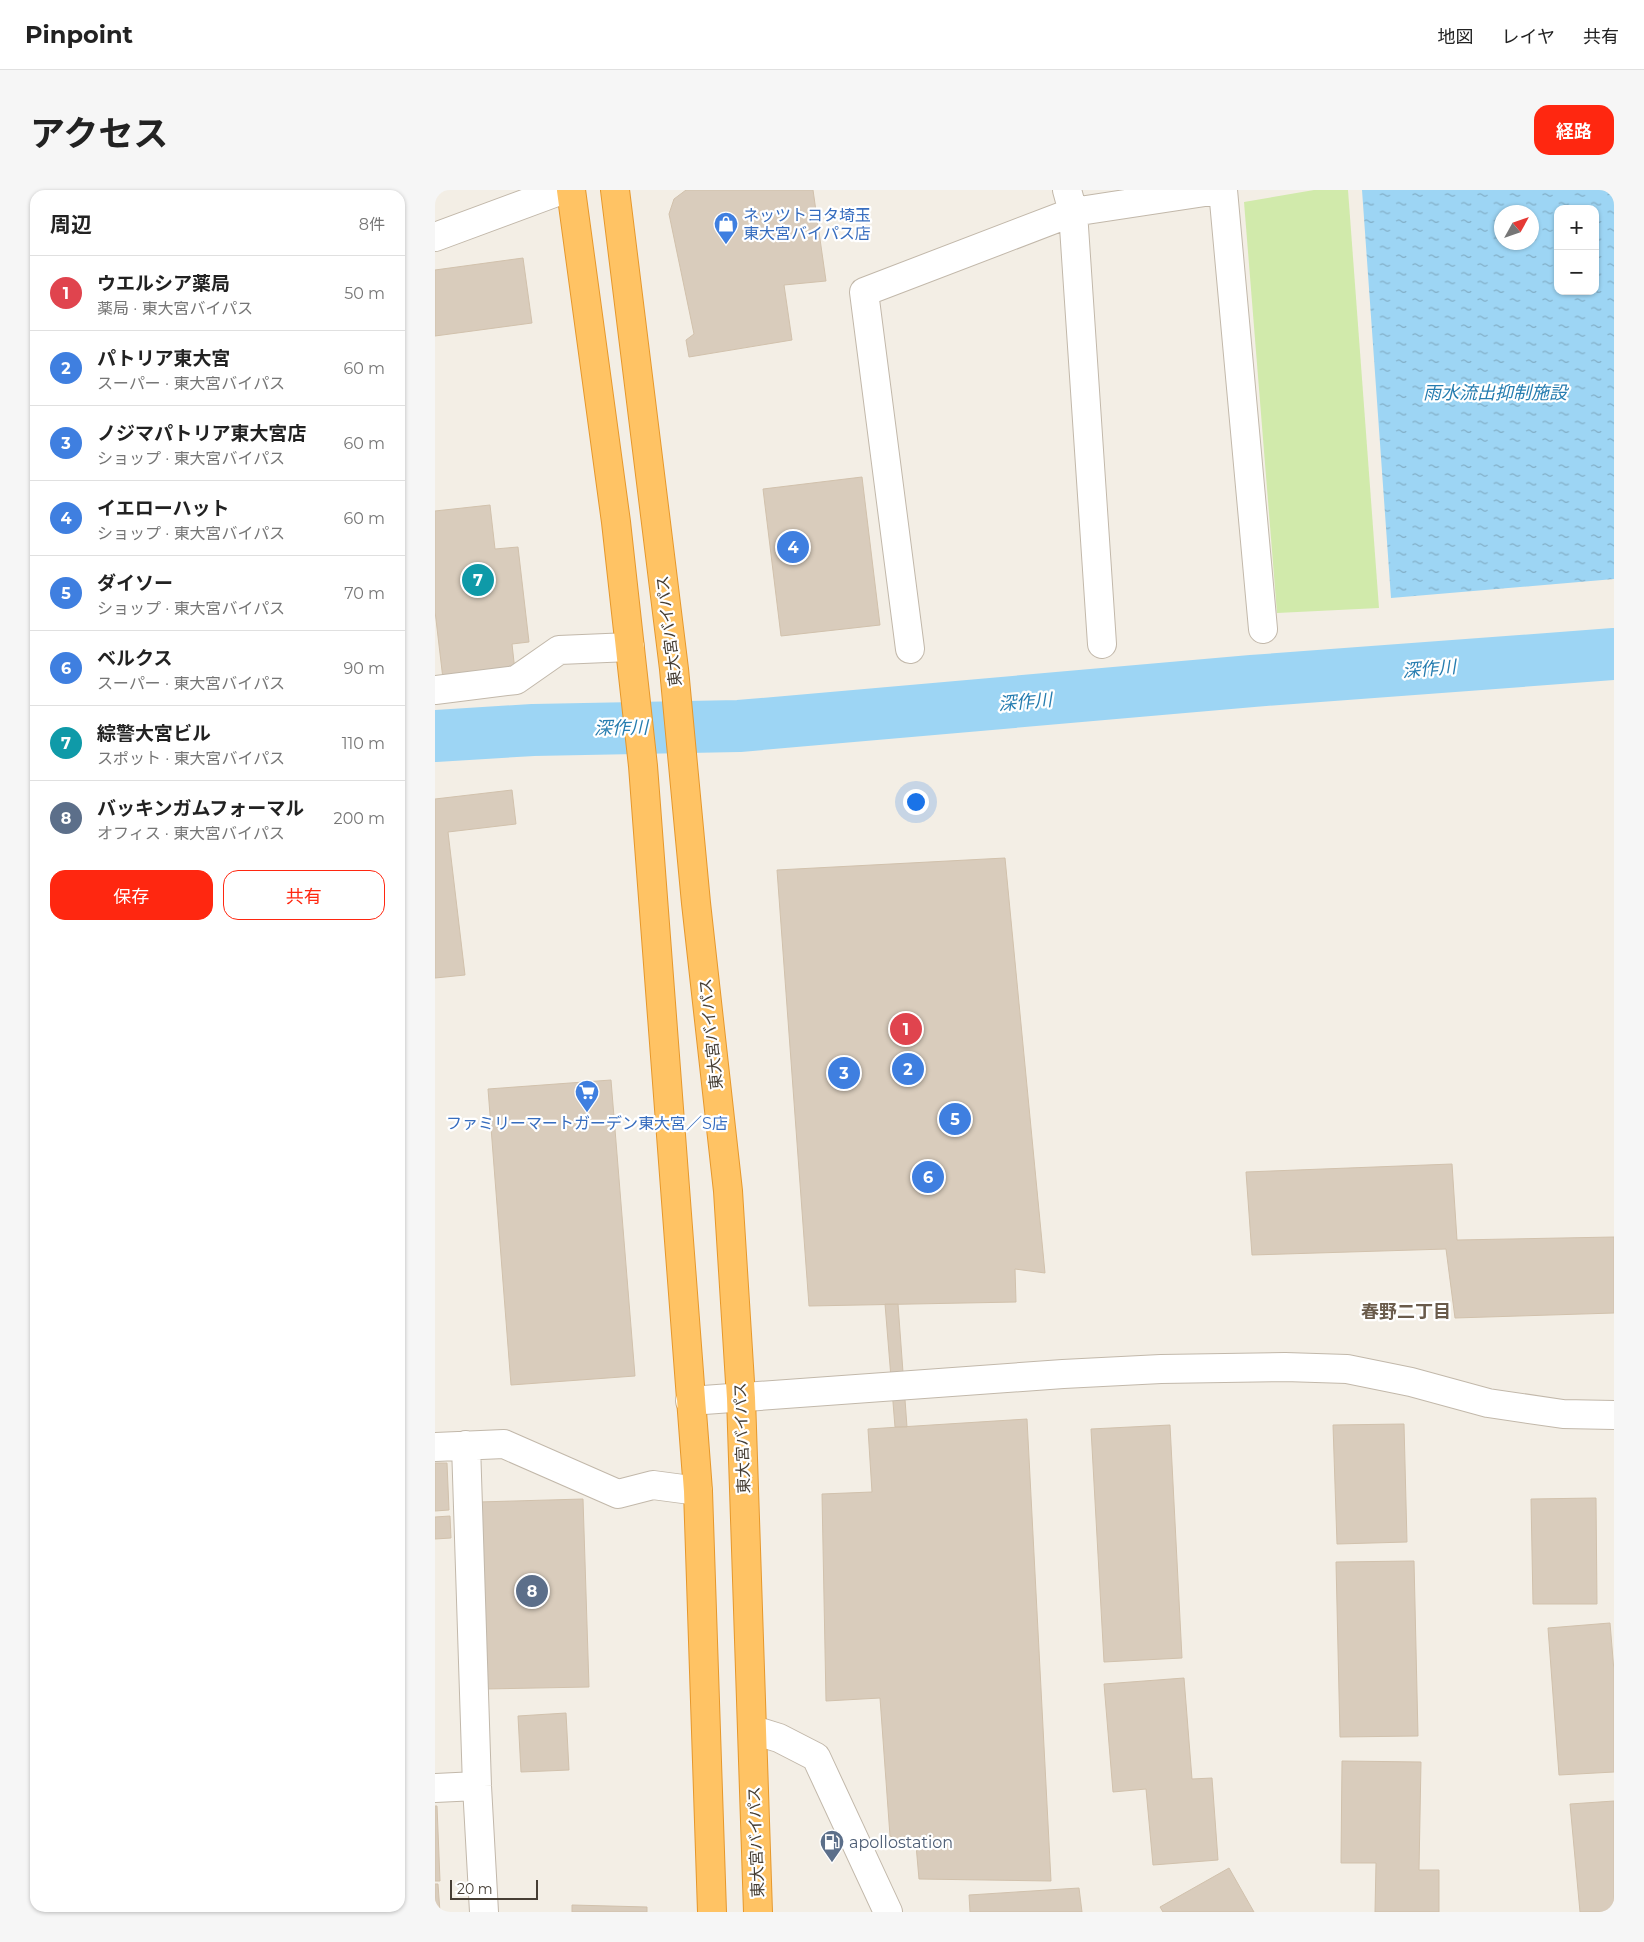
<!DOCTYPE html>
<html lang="ja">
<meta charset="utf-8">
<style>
body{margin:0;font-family:Montserrat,"Noto Sans JP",sans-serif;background:#f6f6f6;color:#222}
.controls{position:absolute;right:15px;top:15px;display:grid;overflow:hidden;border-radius:10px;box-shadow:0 1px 4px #0004}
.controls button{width:45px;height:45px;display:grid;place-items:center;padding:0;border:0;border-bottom:1px solid #e0e0e0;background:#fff;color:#222;font:25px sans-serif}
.compass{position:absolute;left:1059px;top:15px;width:45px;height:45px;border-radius:50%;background:#fff;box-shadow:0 1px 4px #0004;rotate:50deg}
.scale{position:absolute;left:15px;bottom:12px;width:88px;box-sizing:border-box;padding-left:5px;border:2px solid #463e34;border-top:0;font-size:14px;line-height:18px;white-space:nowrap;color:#463e34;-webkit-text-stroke:4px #fff;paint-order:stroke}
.you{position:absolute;left:480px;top:611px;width:18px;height:18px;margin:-12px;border:4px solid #fff;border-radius:50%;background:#1a73e8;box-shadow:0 0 0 8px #1a73e833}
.badge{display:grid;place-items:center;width:32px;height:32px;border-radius:50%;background:#ff2710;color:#fff;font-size:16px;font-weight:700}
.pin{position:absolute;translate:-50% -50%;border:2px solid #fff;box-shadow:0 1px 5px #0006}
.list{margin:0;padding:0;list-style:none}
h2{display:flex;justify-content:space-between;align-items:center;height:65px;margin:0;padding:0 20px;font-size:21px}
h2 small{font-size:16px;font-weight:400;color:#767676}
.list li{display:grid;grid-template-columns:32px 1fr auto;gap:15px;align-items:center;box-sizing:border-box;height:75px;padding:0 20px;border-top:1px solid #e0e0e0}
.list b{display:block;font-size:19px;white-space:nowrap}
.list p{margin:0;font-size:16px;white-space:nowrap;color:#767676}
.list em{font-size:16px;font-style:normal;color:#767676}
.actions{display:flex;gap:10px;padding:15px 20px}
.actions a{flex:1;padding:11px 0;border:1px solid #ff2710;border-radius:15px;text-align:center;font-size:18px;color:#ff2710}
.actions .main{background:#ff2710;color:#fff}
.map{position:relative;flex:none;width:1179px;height:1722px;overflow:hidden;border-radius:15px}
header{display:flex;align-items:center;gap:30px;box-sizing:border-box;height:70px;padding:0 25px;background:#fff;border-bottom:1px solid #e0e0e0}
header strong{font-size:24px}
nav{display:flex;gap:28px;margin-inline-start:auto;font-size:18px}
.intro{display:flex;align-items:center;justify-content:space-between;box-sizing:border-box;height:120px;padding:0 30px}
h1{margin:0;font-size:35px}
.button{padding:12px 22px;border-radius:15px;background:#ff2710;color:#fff;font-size:18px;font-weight:700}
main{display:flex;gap:30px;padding:0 30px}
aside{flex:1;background:#fff;border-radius:15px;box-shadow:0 1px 4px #0004}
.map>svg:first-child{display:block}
.green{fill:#d1eaab}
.water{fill:url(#water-ripples);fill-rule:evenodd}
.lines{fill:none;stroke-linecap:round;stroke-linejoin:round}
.river{stroke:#9dd5f4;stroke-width:52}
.building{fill:#d9ccbc;stroke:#d1c1ac}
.minor-casing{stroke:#c2b8aa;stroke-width:30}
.highway-casing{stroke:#e6982c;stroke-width:30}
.minor{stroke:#fff;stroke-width:28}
.highway{stroke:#ffc364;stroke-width:28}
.labels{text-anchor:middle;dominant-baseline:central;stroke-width:4.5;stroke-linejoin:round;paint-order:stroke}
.shop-label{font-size:16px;fill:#366cbe;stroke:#fff;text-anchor:start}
.street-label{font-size:16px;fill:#463e34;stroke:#fff}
.service-label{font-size:16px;fill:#4e5e75;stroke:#fff;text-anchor:start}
.water-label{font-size:18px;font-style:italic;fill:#267db0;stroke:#fff}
.neighbourhood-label{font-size:18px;font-weight:bold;fill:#6a5b4b;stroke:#fff}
</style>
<header>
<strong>Pinpoint</strong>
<nav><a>地図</a><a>レイヤ</a><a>共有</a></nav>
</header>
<div class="intro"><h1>アクセス</h1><a class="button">経路</a></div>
<main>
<aside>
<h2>周辺<small>8件</small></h2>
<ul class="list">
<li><span class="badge" style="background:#e0444e">1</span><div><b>ウエルシア薬局</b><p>薬局 · 東大宮バイパス</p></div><em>50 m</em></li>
<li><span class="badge" style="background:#3f7fe0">2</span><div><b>パトリア東大宮</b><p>スーパー · 東大宮バイパス</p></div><em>60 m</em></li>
<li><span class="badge" style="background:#3f7fe0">3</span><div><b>ノジマパトリア東大宮店</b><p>ショップ · 東大宮バイパス</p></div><em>60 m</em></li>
<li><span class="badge" style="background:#3f7fe0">4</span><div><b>イエローハット</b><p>ショップ · 東大宮バイパス</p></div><em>60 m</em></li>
<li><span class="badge" style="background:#3f7fe0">5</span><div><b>ダイソー</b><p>ショップ · 東大宮バイパス</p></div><em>70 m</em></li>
<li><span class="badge" style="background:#3f7fe0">6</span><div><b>ベルクス</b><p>スーパー · 東大宮バイパス</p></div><em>90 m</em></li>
<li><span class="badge" style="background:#0f9aa8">7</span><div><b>綜警大宮ビル</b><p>スポット · 東大宮バイパス</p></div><em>110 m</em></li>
<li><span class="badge" style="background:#5c6f8a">8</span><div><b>バッキンガムフォーマル</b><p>オフィス · 東大宮バイパス</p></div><em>200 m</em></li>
</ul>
<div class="actions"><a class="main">保存</a><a>共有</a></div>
</aside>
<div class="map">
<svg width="1179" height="1722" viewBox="0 0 1179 1722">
<defs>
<pattern id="water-ripples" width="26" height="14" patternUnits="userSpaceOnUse" patternTransform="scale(1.25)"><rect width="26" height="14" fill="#9dd5f4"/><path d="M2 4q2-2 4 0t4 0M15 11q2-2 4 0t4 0" fill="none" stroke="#82aec6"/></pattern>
</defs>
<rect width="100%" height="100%" fill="#f3eee5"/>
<path class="green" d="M 879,0 L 913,0 L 944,418 L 842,423 L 809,12 Z"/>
<path class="water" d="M 927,0 L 1179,0 L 1179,389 L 956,408 ZM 1123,19 L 1160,19 L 1160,101 L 1123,101 ZM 1066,22 L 1096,22 L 1096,52 L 1066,52 Z"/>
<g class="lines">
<path class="river" d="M 0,546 L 98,540 L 304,536 L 817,491 L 1179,464"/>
</g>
<path class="building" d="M 251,0 L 378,0 L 391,91 L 349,95 L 357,150 L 254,167 L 251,150 L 259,144 L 234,24 L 239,9 Z
M 88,68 L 97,133 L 0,146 L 0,80 Z
M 427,287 L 445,435 L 346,446 L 328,299 Z
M 55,315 L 60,359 L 83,357 L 94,452 L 77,454 L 80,481 L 8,489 L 0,421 L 0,321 Z
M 77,600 L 81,634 L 13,642 L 30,785 L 0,788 L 0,609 Z
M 570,668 L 610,1083 L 580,1079 L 581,1112 L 374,1116 L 342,680 Z
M 176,890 L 200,1186 L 76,1195 L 53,899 Z
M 1017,974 L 1022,1050 L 1179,1047 L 1179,1123 L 1020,1128 L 1011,1059 L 817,1065 L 811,982 Z
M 450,1114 L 463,1114 L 472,1237 L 460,1237 Z
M 592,1229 L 616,1691 L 484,1689 L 481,1655 L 455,1646 L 445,1508 L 391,1511 L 387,1304 L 437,1302 L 433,1239 Z
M 969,1234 L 972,1352 L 902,1354 L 898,1235 Z
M 735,1235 L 747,1468 L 669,1472 L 656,1239 Z
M 0,1273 L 12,1273 L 14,1320 L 0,1321 Z
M 1161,1308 L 1162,1414 L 1098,1414 L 1096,1309 Z
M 148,1309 L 154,1497 L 50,1499 L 44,1312 Z
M 15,1326 L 16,1348 L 0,1349 L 0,1327 Z
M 979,1371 L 983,1546 L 905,1547 L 901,1372 Z
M 1175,1433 L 1179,1481 L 1179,1582 L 1124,1585 L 1113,1438 Z
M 749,1488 L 757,1589 L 777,1588 L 783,1670 L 718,1675 L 711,1599 L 678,1602 L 669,1494 Z
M 131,1523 L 134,1580 L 86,1582 L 83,1526 Z
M 907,1571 L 986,1572 L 984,1680 L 1004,1680 L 1004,1722 L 940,1722 L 941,1673 L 906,1673 Z
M 1179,1611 L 1179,1722 L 1145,1722 L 1135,1614 Z
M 0,1616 L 2,1616 L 5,1691 L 0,1691 Z
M 794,1678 L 819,1722 L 728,1722 L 725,1717 Z
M 0,1694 L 3,1694 L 5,1722 L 0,1722 Z
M 644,1698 L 647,1722 L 535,1722 L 534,1705 Z
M 137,1715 L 212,1717 L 212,1722 L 137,1722 Z"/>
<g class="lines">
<defs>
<path id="minor" d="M 632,0 L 638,22 L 667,454
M 788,0 L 828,439
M 0,47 L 127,0
M 475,459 L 429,102 L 638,22 L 783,0
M 0,500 L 81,490 L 124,460 L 195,457
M 255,1211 L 628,1184 L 726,1179 L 850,1177 L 912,1179 L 976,1192 L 1053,1213 L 1128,1224 L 1179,1225
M 31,1255 L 42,1596 L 49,1722
M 0,1257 L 69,1254 L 183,1304 L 218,1295 L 263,1301
M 318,1540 L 344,1548 L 381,1567 L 453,1722
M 0,1598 L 42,1596"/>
<path id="highway" d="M 136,0 L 181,332 L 208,576 L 263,1301 L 277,1722
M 180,0 L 239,479 L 261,713 L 293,1001 L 306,1208 L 323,1722"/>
</defs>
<use href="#minor" class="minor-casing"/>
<use href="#highway" class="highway-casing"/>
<use href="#minor" class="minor"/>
<use href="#highway" class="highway"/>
</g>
<defs>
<symbol id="shop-pin" viewBox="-11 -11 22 30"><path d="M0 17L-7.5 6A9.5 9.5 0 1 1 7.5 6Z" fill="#3f7fe0" stroke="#fff"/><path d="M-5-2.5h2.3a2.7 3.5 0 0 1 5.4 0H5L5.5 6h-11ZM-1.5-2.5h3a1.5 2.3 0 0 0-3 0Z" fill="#fff"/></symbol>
<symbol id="supermarket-pin" viewBox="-11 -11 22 30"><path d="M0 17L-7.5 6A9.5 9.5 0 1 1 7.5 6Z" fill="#3f7fe0" stroke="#fff"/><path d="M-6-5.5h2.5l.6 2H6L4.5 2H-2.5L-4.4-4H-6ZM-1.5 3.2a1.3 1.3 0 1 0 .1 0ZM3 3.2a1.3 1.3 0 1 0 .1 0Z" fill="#fff"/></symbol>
<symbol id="fuel-pin" viewBox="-11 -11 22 30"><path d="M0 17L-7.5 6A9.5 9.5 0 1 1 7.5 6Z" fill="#5c6f8a" stroke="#fff"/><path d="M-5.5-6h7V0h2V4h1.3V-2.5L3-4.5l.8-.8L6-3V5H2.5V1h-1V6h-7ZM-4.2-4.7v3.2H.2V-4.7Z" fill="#fff"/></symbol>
</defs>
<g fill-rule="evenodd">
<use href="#shop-pin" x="277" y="20" width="28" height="38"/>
<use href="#supermarket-pin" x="138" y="888" width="28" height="38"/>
<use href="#fuel-pin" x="383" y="1638" width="28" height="38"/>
</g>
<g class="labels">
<g class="shop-label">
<text x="308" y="25">ネッツトヨタ埼玉<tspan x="308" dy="18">東大宮バイパス店</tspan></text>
<text x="152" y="933" text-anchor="middle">ファミリーマートガーデン東大宮／S店</text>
</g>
<g class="street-label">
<text transform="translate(234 441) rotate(-97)">東大宮バイパス</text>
<text transform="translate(276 844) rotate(-96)">東大宮バイパス</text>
<text transform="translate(307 1248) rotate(-92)">東大宮バイパス</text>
<text transform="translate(321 1652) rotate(-92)">東大宮バイパス</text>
</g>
<g class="service-label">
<text x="414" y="1652">apollostation</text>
</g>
<g class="water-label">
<text x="1060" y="203">雨水流出抑制施設</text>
<text transform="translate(994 479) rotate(-5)">深作川</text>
<text transform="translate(590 512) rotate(-5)">深作川</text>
<text transform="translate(186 538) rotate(-1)">深作川</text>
</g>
<g class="neighbourhood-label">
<text x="971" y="1122">春野二丁目</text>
</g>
</g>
</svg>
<div class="controls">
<button>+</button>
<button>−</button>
</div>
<svg class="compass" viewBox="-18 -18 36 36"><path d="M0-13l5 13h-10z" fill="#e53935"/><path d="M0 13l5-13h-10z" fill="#767676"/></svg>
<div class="scale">20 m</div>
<div class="you"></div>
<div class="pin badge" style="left:471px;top:839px;background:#e0444e">1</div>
<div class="pin badge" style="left:473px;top:879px;background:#3f7fe0">2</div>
<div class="pin badge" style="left:409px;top:883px;background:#3f7fe0">3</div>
<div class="pin badge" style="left:358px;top:357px;background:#3f7fe0">4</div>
<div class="pin badge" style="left:520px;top:929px;background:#3f7fe0">5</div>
<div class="pin badge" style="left:493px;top:987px;background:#3f7fe0">6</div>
<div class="pin badge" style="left:43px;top:390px;background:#0f9aa8">7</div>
<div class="pin badge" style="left:97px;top:1401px;background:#5c6f8a">8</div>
</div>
</main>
